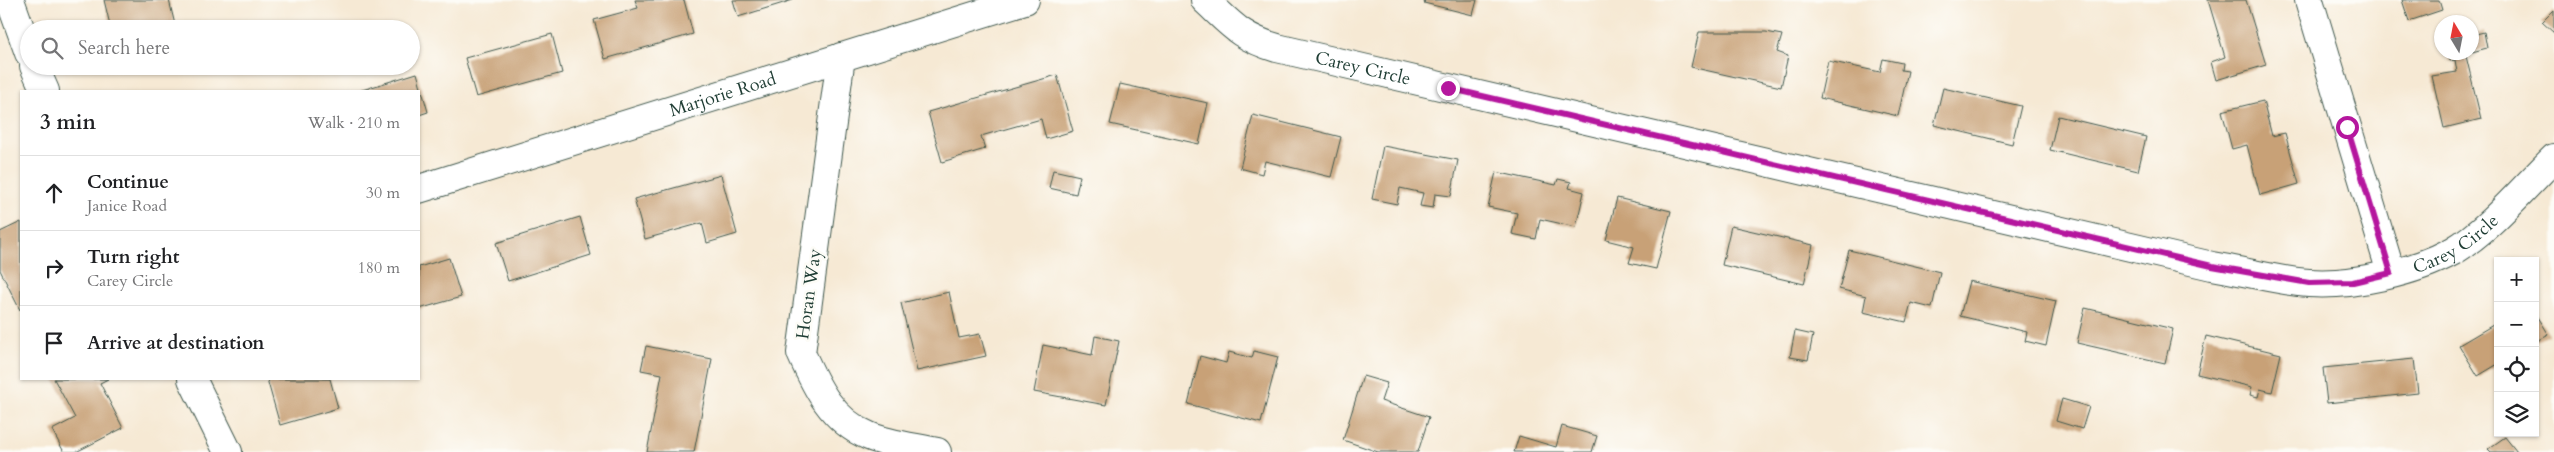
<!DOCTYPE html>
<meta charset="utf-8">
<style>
body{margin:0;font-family:Cardo,serif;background:#f2f2f2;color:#202124}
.controls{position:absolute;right:15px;bottom:15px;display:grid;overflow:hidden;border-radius:0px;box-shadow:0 1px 4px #0004}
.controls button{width:45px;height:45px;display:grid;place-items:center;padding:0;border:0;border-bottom:1px solid #e0e0e0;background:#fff;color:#202124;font:25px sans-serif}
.compass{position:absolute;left:2434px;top:15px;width:45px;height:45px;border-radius:50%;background:#fff;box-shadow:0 1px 4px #0004;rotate:350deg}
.stop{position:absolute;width:15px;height:15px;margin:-11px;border:4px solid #b5179e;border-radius:50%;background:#fff}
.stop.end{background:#b5179e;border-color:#fff;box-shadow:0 1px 5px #0008}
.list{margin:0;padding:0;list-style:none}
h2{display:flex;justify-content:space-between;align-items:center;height:65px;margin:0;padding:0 20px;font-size:21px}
h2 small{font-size:16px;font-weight:400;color:#757577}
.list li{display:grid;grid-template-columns:32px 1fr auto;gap:15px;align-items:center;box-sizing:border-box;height:75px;padding:0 20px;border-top:1px solid #e0e0e0}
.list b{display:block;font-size:19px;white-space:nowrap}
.list p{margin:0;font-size:16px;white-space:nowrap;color:#757577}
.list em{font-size:16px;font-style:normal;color:#757577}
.icon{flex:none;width:28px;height:28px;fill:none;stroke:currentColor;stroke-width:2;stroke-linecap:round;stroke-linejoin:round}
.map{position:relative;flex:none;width:2554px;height:452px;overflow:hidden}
.search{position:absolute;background:#fff;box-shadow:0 1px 4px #0004;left:20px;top:20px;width:400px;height:55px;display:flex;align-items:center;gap:12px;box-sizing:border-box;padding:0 18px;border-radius:28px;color:#757577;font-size:19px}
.panel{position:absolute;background:#fff;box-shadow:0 1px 4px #0004;left:20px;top:90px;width:400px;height:290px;border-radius:0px}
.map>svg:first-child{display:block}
.building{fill:#c8a177}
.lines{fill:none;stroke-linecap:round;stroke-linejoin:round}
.street-casing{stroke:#3f574c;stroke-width:30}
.street{stroke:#fff;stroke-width:28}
.route{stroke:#b5179e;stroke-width:6}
.labels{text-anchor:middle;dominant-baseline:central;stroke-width:5;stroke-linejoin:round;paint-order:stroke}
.street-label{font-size:18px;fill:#1f3d34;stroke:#fdfcf7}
</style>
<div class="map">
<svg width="2554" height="452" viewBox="0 0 2554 452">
<rect width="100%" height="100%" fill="#fdfcf7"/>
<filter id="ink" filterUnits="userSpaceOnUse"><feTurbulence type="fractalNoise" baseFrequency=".02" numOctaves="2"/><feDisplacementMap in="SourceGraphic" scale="10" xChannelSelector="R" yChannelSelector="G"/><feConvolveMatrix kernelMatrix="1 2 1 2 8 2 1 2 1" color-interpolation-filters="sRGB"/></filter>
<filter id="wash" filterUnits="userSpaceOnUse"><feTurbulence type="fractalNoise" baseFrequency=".0096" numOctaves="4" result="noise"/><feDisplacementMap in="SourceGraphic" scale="20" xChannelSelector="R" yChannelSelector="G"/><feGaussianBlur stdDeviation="1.12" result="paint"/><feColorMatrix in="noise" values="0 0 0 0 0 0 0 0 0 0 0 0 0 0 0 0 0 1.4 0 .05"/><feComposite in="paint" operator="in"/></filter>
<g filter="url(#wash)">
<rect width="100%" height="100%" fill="#f6e9d4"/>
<g id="blocks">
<path class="building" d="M 104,0 L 169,0 L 176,29 L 111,29 Z
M 635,0 L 684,0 L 693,34 L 605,59 L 594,20 L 638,8 Z
M 733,0 L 793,0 L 738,17 Z
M 1425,0 L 1477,0 L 1473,15 L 1424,3 Z
M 2208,0 L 2246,0 L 2266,65 L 2216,80 L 2211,62 L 2225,57 Z
M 2402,0 L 2439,0 L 2442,10 L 2409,21 Z
M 2554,10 L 2554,33 L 2542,22 Z
M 1699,32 L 1766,32 L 1782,35 L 1777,52 L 1788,56 L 1781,87 L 1691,67 Z
M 2484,32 L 2487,48 L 2472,52 L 2472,35 Z
M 552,34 L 562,73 L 476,97 L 465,58 Z
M 2448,52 L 2465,52 L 2481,119 L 2444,128 L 2432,76 L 2457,72 L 2455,60 L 2450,61 Z
M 1883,59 L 1902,63 L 1901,70 L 1908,71 L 1898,116 L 1820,98 L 1828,61 L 1880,72 Z
M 417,73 L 428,112 L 419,115 L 419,91 L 359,91 Z
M 1057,75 L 1073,131 L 1046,139 L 1041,119 L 981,136 L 985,149 L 942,162 L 928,112 Z
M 1120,84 L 1208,103 L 1199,144 L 1110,124 Z
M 1943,88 L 2021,106 L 2012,144 L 1934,125 Z
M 2263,101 L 2272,136 L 2285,133 L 2299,184 L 2260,195 L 2247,145 L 2232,149 L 2222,111 Z
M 1253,115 L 1341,137 L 1331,177 L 1265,161 L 1262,174 L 1240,168 Z
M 2058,116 L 2146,137 L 2138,171 L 2050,150 Z
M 1383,146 L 1458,160 L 1451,196 L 1435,194 L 1433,208 L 1420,206 L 1423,193 L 1400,188 L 1397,204 L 1372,199 Z
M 1053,170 L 1080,176 L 1076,194 L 1049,188 Z
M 1496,172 L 1556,185 L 1558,179 L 1571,182 L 1569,188 L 1584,192 L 1576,227 L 1540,219 L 1536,239 L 1512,234 L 1517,213 L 1488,207 Z
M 721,175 L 737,234 L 707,243 L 702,223 L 645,239 L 634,199 Z
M 1617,198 L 1671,211 L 1656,269 L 1629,263 L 1634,247 L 1606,240 Z
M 580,217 L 591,255 L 508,281 L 496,243 Z
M 21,222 L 21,309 L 20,310 L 0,270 L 0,232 Z
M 1731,226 L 1813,245 L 1804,284 L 1722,265 Z
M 1849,250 L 1940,272 L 1932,308 L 1911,303 L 1906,322 L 1863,312 L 1866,296 L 1839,289 Z
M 449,258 L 461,297 L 419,309 L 419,267 Z
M 1969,281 L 2056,301 L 2046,346 L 2025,341 L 2027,332 L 1960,316 Z
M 949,292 L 959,338 L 980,334 L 986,356 L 917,371 L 901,303 Z
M 2085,308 L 2173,329 L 2165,363 L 2077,343 Z
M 2535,312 L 2549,335 L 2535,342 Z
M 2498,322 L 2498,364 L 2478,376 L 2459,345 Z
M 1795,331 L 1813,335 L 1808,360 L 1790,357 Z
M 1095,336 L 1119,341 L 1106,405 L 1034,392 L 1043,345 L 1092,355 Z
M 2206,336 L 2281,354 L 2272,392 L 2260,389 L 2258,397 L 2250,395 L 2252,387 L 2197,374 Z
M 646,346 L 712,359 L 694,452 L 647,452 L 662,374 L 641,370 Z
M 1254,351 L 1278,357 L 1261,423 L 1188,404 L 1200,356 L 1226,363 L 1229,352 L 1252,358 Z
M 2414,359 L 2418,393 L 2327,403 L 2323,368 Z
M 1363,376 L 1387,383 L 1381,401 L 1429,417 L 1418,452 L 1378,452 L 1343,440 Z
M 54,379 L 108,379 L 100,383 L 123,428 L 76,452 L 64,452 L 52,430 L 75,418 Z
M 267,379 L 330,379 L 338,408 L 280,425 Z
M 2062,399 L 2089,407 L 2082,429 L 2056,421 Z
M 1562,426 L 1597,436 L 1592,452 L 1514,452 L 1519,436 L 1556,447 Z
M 2505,437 L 2517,452 L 2491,452 L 2488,449 Z"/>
</g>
</g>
<g filter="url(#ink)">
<use href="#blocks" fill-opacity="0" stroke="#3f574c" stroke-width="1"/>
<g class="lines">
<defs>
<g id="street">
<path d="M 10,0 L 29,53"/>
<path id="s1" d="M 1205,0 C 1232,25 1240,37 1277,48 L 2212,266 C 2244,271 2277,281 2309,283 C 2353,286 2415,272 2453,251 C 2488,231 2525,186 2554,158"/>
<path d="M 2309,0 L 2391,273"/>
<path d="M 841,57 L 801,353 C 816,387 832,421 869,436 C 890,445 915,447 937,452"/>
<path d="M 34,66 L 45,91"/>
<path id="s2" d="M 419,189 L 1025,0"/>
<path d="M 192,379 L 228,452"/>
</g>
</defs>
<use href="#street" class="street-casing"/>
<use href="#street" class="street"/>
</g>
</g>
<g class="lines" filter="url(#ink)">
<path class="route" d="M 1448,88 L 2212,266 L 2309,283 L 2353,282 L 2391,273 L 2347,127"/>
</g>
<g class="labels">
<g class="street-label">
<text stroke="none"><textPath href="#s1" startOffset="176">Carey Circle</textPath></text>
<text stroke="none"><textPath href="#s2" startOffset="318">Marjorie Road</textPath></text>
<text stroke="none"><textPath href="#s1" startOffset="1301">Carey Circle</textPath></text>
<text transform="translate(809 294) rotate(-82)">Horan Way</text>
</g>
</g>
</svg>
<div class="controls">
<button>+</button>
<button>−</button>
<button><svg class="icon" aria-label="locate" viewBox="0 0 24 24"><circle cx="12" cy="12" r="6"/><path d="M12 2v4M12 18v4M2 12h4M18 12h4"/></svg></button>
<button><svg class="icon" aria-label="layers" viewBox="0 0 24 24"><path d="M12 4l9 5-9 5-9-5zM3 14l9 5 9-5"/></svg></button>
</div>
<svg class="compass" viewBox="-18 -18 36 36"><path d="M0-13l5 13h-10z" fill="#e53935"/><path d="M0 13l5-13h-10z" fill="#757577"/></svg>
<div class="stop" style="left:2347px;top:127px"></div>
<div class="stop end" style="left:1448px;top:88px"></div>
<div class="search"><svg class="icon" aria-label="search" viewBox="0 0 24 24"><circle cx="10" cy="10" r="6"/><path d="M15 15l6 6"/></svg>Search here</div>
<section class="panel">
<h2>3 min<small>Walk · 210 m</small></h2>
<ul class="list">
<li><svg class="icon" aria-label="ahead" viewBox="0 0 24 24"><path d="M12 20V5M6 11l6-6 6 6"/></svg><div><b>Continue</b><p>Janice Road</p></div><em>30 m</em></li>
<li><svg class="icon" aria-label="right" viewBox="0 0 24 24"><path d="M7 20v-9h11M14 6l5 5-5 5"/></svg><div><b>Turn right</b><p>Carey Circle</p></div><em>180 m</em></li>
<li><svg class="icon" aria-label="arrive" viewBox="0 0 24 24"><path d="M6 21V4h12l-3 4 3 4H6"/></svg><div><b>Arrive at destination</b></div></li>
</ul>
</section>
</div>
